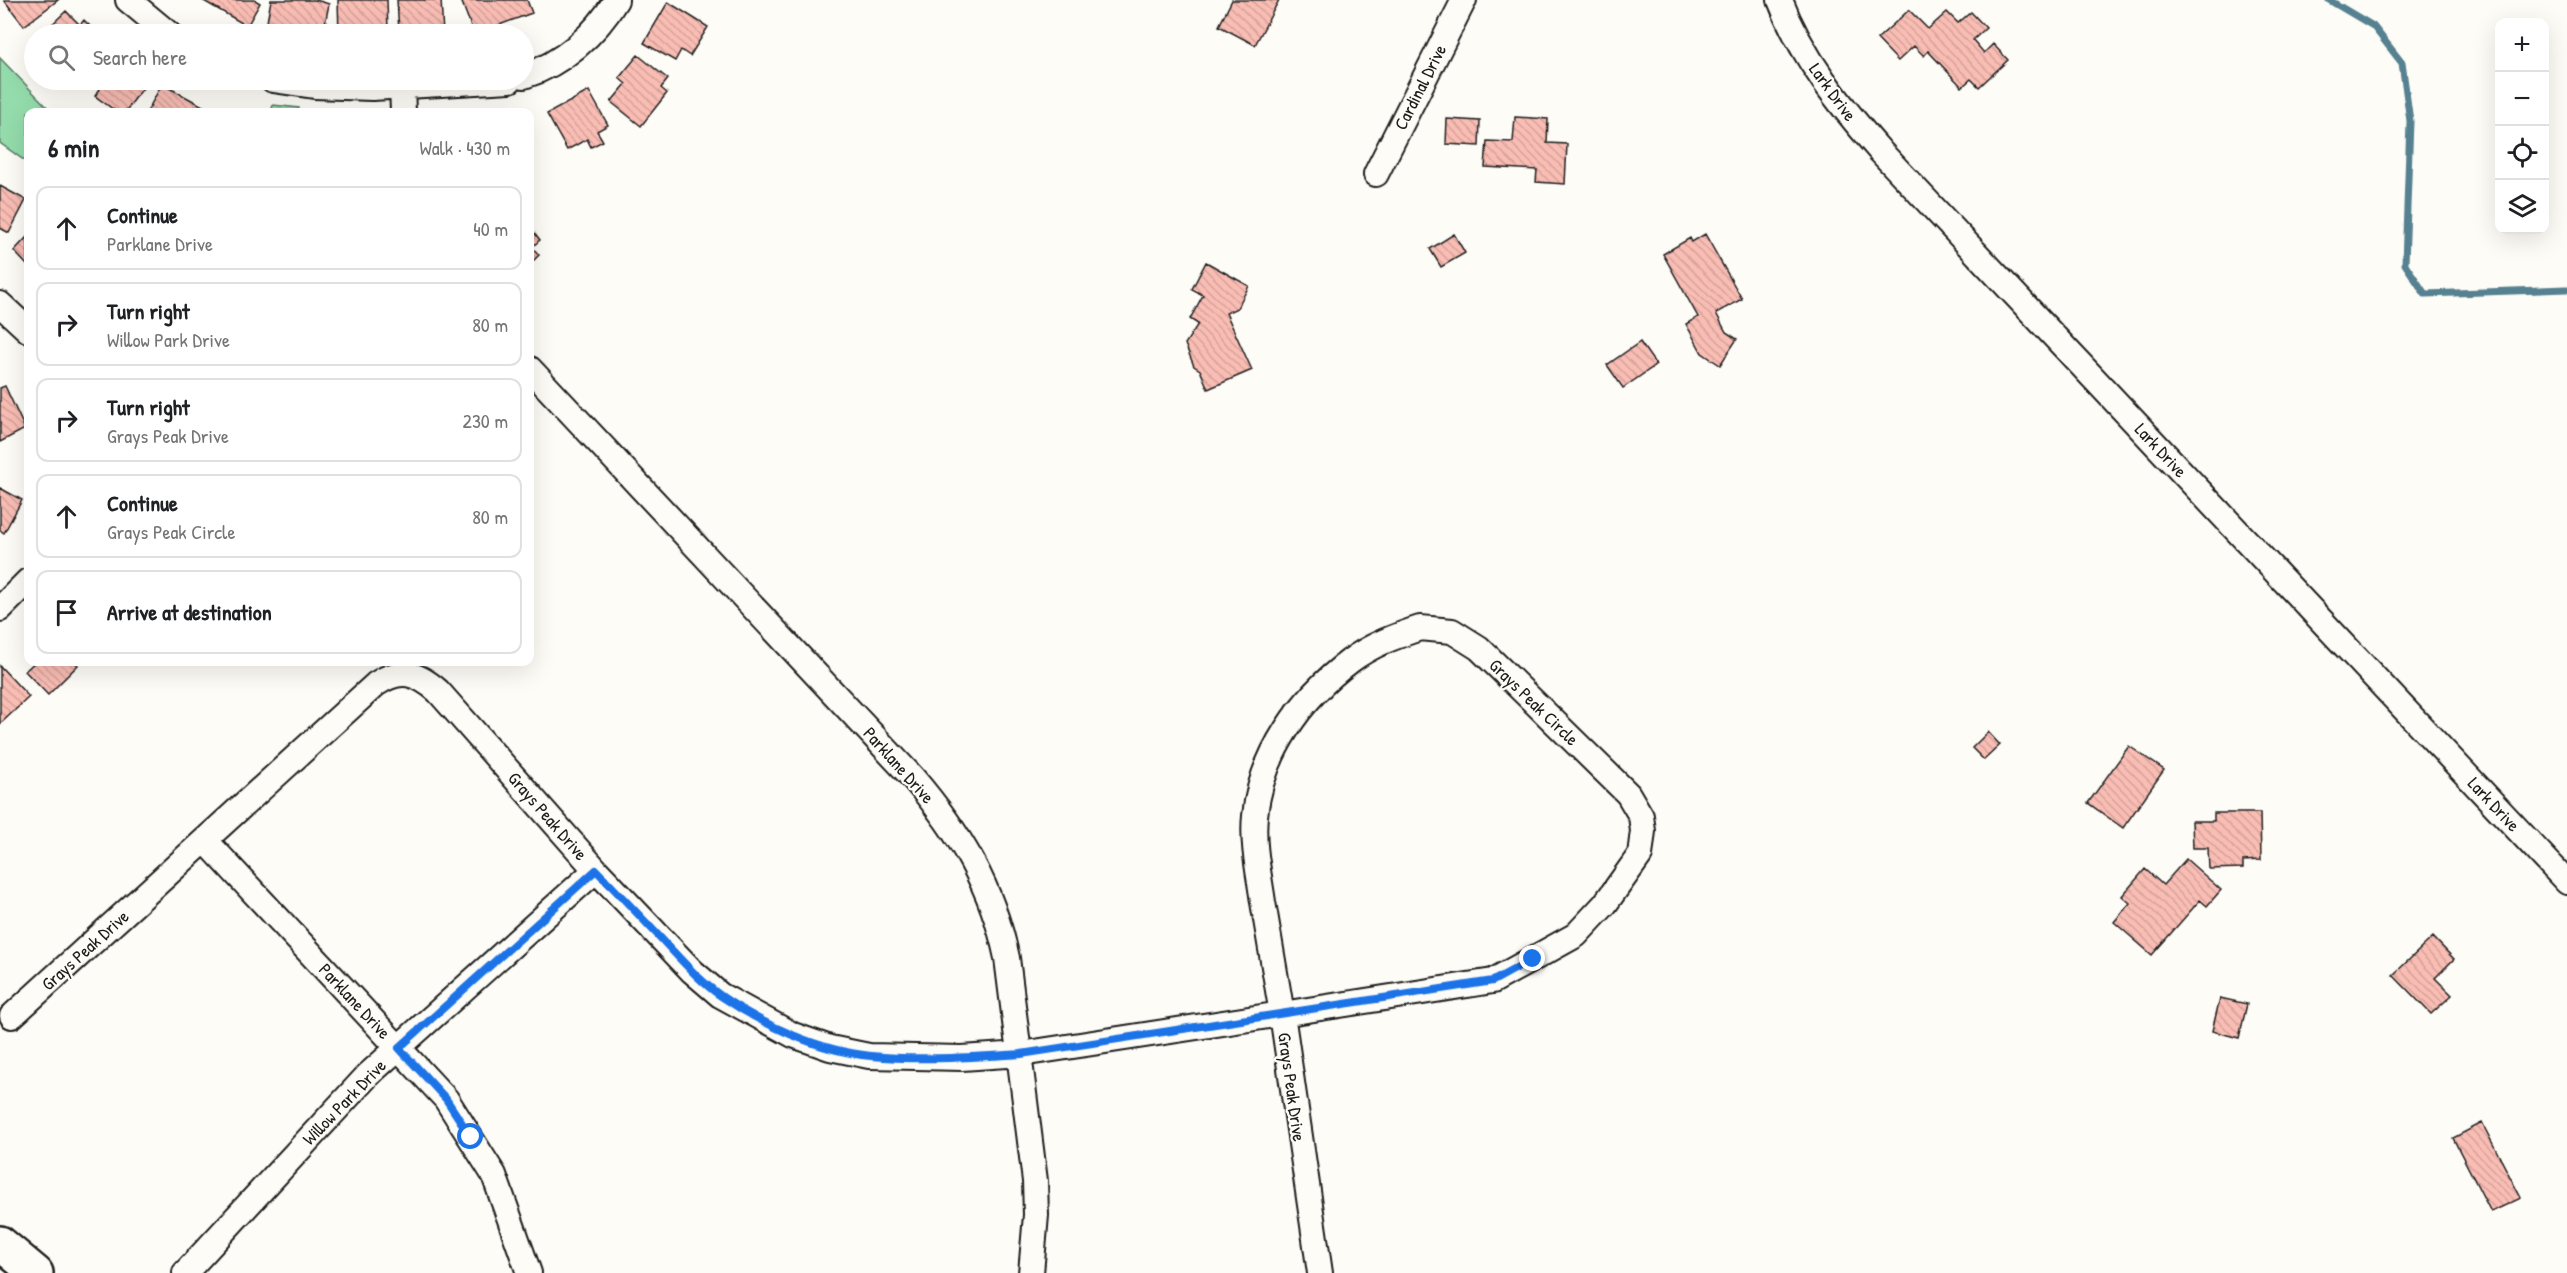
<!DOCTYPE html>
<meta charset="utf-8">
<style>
body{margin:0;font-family:"Patrick Hand",sans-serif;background:#f6f6f6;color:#202124}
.controls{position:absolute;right:18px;top:18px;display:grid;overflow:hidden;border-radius:12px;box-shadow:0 6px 24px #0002}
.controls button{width:54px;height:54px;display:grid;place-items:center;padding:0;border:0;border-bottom:2px solid #e0e0e0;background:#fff;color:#202124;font:30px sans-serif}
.stop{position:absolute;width:18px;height:18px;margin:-14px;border:4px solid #1a73e8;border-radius:50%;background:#fff}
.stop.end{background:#1a73e8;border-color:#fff;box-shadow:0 2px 6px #0008}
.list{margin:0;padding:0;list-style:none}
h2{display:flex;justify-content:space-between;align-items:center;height:78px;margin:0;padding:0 24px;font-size:26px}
h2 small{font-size:20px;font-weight:400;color:#757577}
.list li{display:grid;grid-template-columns:39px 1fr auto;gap:18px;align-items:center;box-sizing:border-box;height:84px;margin:0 12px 12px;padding:0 12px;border:2px solid #e0e0e0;border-radius:12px}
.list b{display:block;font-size:22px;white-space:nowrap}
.list p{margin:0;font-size:20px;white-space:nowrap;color:#757577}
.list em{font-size:20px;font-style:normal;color:#757577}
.icon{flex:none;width:33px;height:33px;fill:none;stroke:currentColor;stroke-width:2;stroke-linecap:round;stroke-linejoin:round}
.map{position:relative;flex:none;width:2567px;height:1273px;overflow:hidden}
.search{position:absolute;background:#fff;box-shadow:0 6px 24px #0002;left:24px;top:24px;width:510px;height:66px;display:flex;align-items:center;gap:15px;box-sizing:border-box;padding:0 21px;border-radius:33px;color:#757577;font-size:22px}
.panel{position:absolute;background:#fff;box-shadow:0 6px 24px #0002;left:24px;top:108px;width:510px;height:558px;border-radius:12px}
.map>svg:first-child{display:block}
.green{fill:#94dcac;stroke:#587c64;stroke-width:1.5}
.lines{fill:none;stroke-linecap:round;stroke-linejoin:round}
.stream{stroke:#568190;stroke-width:7}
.building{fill:url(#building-back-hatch);stroke:#1c1c1c;stroke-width:1.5}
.minor-casing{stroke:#1c1c1c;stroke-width:28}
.primary-casing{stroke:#1c1c1c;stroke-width:38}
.minor{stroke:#fdfcf7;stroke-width:24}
.primary{stroke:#fdfcf7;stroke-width:33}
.route{stroke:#1a73e8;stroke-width:8}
.labels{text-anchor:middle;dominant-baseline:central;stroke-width:4.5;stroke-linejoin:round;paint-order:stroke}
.street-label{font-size:18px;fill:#1c1c1c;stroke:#fdfcf7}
</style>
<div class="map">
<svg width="2567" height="1273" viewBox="0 0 2567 1273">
<defs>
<pattern id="building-back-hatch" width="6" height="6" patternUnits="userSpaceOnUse" patternTransform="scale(1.5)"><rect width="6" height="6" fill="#f9bdb4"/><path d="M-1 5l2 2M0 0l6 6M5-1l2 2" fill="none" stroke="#d5a29a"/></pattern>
</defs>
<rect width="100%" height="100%" fill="#fdfcf7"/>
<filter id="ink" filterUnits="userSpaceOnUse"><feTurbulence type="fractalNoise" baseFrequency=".0167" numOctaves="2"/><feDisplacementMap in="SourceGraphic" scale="12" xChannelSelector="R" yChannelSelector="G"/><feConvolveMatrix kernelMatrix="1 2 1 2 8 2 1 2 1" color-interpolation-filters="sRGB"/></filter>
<g filter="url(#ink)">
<path class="green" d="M 0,58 L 52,112 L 28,112 L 28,163 L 0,143 Z
M 273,105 L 299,108 L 298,112 L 271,112 Z"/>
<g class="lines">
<path class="stream" d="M 2329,0 L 2373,26 L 2402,63 L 2410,121 L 2405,264 L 2425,294 L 2567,289"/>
</g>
<path class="building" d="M 4,0 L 58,0 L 24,26 Z
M 202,0 L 255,0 L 260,3 L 247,26 Z
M 271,0 L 316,0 L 329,4 L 323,34 L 290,34 L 292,27 L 267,22 Z
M 338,0 L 387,0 L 388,31 L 339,33 Z
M 397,0 L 441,0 L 443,34 L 416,34 L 416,30 L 399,31 Z
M 461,0 L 527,0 L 532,13 L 474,34 Z
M 1232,0 L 1279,0 L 1255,45 L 1219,26 Z
M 668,2 L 708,27 L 690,56 L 681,50 L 675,61 L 644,43 Z
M 1909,10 L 1928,29 L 1947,12 L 1958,23 L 1971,12 L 1986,28 L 1973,40 L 1984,53 L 1993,44 L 2008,60 L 1979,87 L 1971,79 L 1962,87 L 1928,51 L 1924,56 L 1914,46 L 1898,61 L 1877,39 Z
M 66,11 L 80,25 L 84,20 L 98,34 L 42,34 Z
M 638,55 L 668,79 L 661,88 L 667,93 L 641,126 L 611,102 L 626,84 L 619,78 Z
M 90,80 L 149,80 L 125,112 L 117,112 L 95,96 L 100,89 Z
M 162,84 L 203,106 L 200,112 L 147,112 Z
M 589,91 L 608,125 L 597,131 L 603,141 L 591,147 L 587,139 L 567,150 L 547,114 Z
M 1515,117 L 1548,119 L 1547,143 L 1567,144 L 1565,184 L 1536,182 L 1537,170 L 1485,167 L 1487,141 L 1513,142 Z
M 1447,119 L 1480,121 L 1479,146 L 1446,144 Z
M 0,186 L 26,200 L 9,233 L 0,228 Z
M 530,227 L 540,240 L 532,247 L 539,255 L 530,264 Z
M 1454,234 L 1465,253 L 1441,267 L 1430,249 Z
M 1705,234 L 1742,299 L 1716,313 L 1726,332 L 1737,339 L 1720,365 L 1702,353 L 1686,324 L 1698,317 L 1663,254 L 1690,238 L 1692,242 Z
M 28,236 L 28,266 L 14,251 Z
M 1206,262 L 1249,286 L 1237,308 L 1226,313 L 1252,370 L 1208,389 L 1200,370 L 1194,366 L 1185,344 L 1198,324 L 1190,319 L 1203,295 L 1192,289 Z
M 1640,342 L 1656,365 L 1623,388 L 1607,365 Z
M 5,386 L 25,429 L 0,442 L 0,388 Z
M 0,488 L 22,500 L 4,533 L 0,530 Z
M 35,662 L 74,662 L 78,665 L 48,695 L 25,671 Z
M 0,666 L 29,697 L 0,724 Z
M 1988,732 L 2000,745 L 1984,760 L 1972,748 Z
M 2129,746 L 2164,770 L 2123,828 L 2088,803 Z
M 2214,813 L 2260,813 L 2261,860 L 2243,861 L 2243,868 L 2209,869 L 2208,848 L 2193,848 L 2192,821 L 2214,821 Z
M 2186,859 L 2221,890 L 2207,906 L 2200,900 L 2152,955 L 2114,922 L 2130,903 L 2122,896 L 2145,869 L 2163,885 Z
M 2433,937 L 2454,959 L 2435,978 L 2452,995 L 2431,1014 L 2393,975 Z
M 2220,998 L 2247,1004 L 2239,1038 L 2212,1031 Z
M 2482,1123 L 2521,1198 L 2491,1212 L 2453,1138 Z"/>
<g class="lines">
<defs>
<path id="minor" d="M 128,0 L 169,34
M 1780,0 C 1802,58 1840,105 1881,152 L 2567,882
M 524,76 C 562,64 596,34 616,0
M 273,80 L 314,86 L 372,88 L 510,80
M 402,86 L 403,112
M 1376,174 L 1464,0
M 0,304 L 28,330
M 530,369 L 913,778 C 960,833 992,886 1007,958 L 1035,1181 L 1036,1215 L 1031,1273
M 0,609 L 28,581
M 1420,628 L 1452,631 L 1479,648 L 1628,794 L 1641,816 L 1643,831 L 1640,855 L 1605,904 L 1576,935 L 1493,981 L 1282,1014 C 1276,977 1269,939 1263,902 C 1259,874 1252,843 1255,816 C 1261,754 1301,698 1350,661 C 1371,645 1396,636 1420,628 Z
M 205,840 L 446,1099 L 494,1175 L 529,1273
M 12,1016 L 376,684 C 401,667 417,673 438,691 L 596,870 L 692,971 L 720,995 L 793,1035 L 830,1048 L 869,1056 L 962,1058 L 1021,1054 L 1282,1014 L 1320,1273
M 185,1273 L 368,1075 L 596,870"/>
<path id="primary" d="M 0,1243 L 36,1273"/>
</defs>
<use href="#minor" class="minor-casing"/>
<use href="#primary" class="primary-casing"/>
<use href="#minor" class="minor"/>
<use href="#primary" class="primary"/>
</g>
</g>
<g class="lines" filter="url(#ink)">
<path class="route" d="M 471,1137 L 446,1099 L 399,1048 L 596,870 C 620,895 644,920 668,946 C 684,963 701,982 721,996 C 763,1025 819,1051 871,1056 C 921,1061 971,1057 1021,1054 L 1493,981 L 1533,959"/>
</g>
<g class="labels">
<g class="street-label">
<text transform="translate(1420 87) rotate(-63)">Cardinal Drive</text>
<text transform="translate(1833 92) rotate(54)">Lark Drive</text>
<text transform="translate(2161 450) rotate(47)">Lark Drive</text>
<text transform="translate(1534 702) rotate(44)">Grays Peak Circle</text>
<text transform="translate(899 765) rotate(48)">Parklane Drive</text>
<text transform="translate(2494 804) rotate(47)">Lark Drive</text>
<text transform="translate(548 816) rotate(49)">Grays Peak Drive</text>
<text transform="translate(85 950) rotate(-42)">Grays Peak Drive</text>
<text transform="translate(355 1001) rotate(47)">Parklane Drive</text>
<text transform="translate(1292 1087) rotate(82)">Grays Peak Drive</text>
<text transform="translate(344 1102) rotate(-46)">Willow Park Drive</text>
</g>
</g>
</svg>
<div class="controls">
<button>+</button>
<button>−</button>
<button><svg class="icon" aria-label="locate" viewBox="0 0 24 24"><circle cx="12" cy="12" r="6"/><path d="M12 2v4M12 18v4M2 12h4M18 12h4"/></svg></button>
<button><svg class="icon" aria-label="layers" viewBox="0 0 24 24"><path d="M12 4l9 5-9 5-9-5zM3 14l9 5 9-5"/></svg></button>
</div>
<div class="stop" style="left:471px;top:1137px"></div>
<div class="stop end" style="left:1533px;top:959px"></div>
<div class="search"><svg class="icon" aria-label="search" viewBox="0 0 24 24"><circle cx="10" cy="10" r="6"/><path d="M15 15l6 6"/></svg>Search here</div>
<section class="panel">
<h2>6 min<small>Walk · 430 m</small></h2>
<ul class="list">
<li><svg class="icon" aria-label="ahead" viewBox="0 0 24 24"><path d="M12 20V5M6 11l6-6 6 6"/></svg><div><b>Continue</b><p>Parklane Drive</p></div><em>40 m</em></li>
<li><svg class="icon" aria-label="right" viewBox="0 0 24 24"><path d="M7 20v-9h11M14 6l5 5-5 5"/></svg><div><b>Turn right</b><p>Willow Park Drive</p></div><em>80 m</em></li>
<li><svg class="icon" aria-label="right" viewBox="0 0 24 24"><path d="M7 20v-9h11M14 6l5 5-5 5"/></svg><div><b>Turn right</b><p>Grays Peak Drive</p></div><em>230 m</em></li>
<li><svg class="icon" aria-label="ahead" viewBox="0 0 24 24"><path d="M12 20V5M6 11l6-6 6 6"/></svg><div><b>Continue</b><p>Grays Peak Circle</p></div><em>80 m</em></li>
<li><svg class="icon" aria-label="arrive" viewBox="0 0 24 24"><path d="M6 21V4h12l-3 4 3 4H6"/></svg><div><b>Arrive at destination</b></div></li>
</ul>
</section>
</div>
